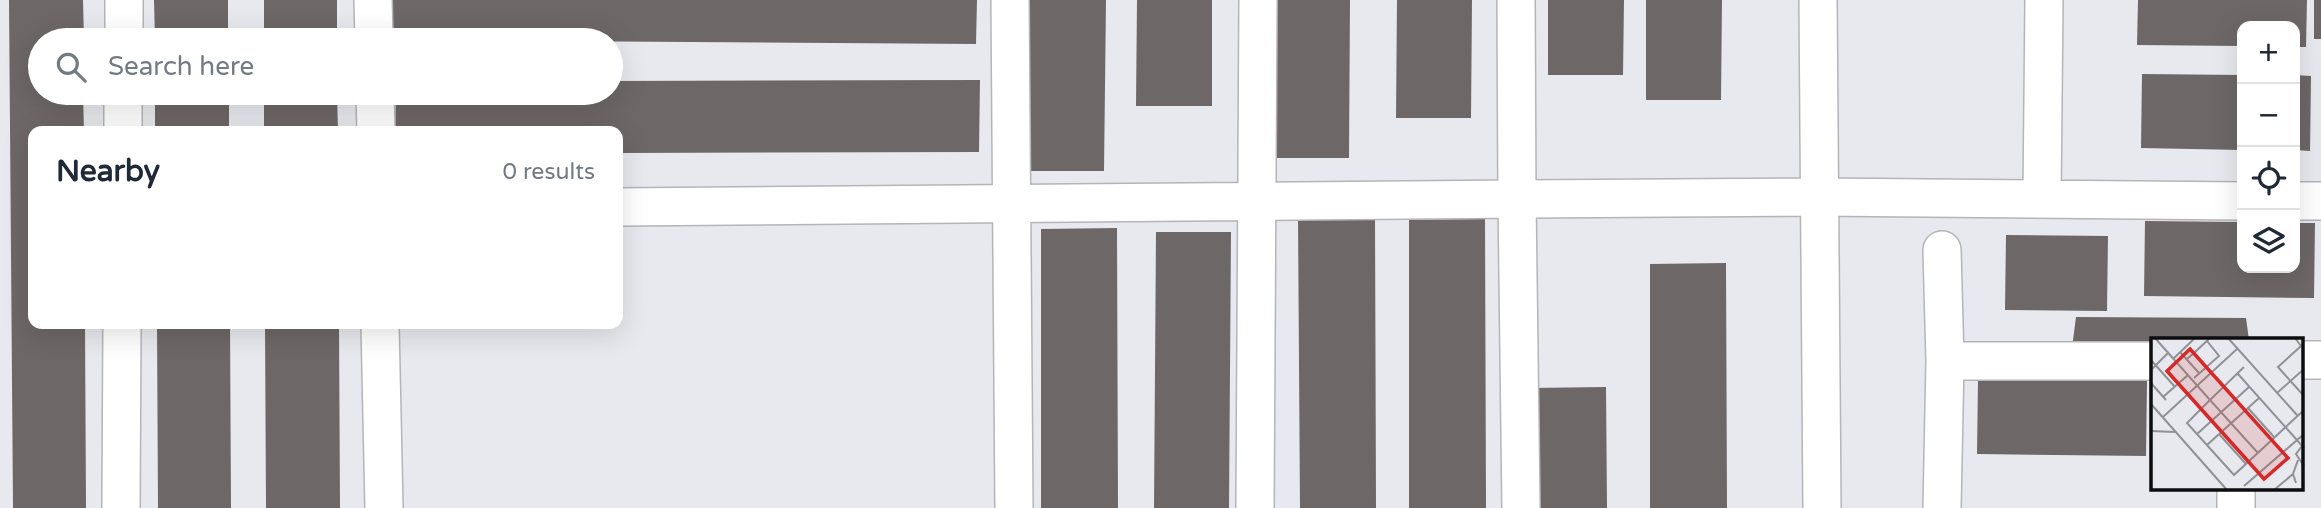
<!DOCTYPE html>
<meta charset="utf-8">
<style>
body{margin:0;font-family:"Varela Round",sans-serif;background:#f6f6f7;color:#1f2937}
.controls{position:absolute;right:21px;top:21px;display:grid;overflow:hidden;border-radius:14px;box-shadow:0 7px 28px #0002}
.controls button{width:63px;height:63px;display:grid;place-items:center;padding:0;border:0;border-bottom:2px solid #e0e1e3;background:#fff;color:#1f2937;font:35px sans-serif}
.list{margin:0;padding:0;list-style:none}
h2{display:flex;justify-content:space-between;align-items:center;height:91px;margin:0;padding:0 28px;font-size:30px}
h2 small{font-size:23px;font-weight:400;color:#747a83}
.icon{flex:none;width:38px;height:38px;fill:none;stroke:currentColor;stroke-width:2;stroke-linecap:round;stroke-linejoin:round}
.map{position:relative;flex:none;width:2321px;height:508px;overflow:hidden}
.search{position:absolute;background:#fff;box-shadow:0 7px 28px #0002;left:28px;top:28px;width:595px;height:77px;display:flex;align-items:center;gap:18px;box-sizing:border-box;padding:0 24px;border-radius:38px;color:#747a83;font-size:26px}
.panel{position:absolute;background:#fff;box-shadow:0 7px 28px #0002;left:28px;top:126px;width:595px;height:203px;border-radius:14px}
.map>svg:first-child{display:block}
.building{fill:#6d6767}
.lines{fill:none;stroke-linecap:round;stroke-linejoin:round}
.street-casing{stroke:#b4b5b9;stroke-width:40}
.street{stroke:#fff;stroke-width:37}
.inset-road{fill:none;stroke:#909195;stroke-width:2}
.view{fill:#d62828;fill-opacity:0.15;stroke:#d62828;stroke-width:3.5}
.inset-edge{fill:none;stroke:#0d0d0f;stroke-width:3.5}
</style>
<div class="map">
<svg width="2321" height="508" viewBox="0 0 2321 508">
<rect width="100%" height="100%" fill="#e8e9ee"/>
<path class="building" d="M 9,0 L 83,0 L 84,40 L 40,40 L 40,93 L 83,93 L 84,131 L 33,131 L 33,324 L 85,324 L 86,508 L 13,508 Z
M 154,0 L 228,0 L 228,40 L 155,40 Z
M 264,0 L 337,0 L 337,40 L 264,40 Z
M 392,0 L 977,0 L 976,44 L 392,40 Z
M 1030,0 L 1106,0 L 1104,171 L 1029,171 Z
M 1137,0 L 1212,0 L 1212,106 L 1136,106 Z
M 1274,0 L 1350,0 L 1349,158 L 1273,158 Z
M 1397,0 L 1472,0 L 1471,118 L 1396,118 Z
M 1548,0 L 1624,0 L 1623,75 L 1548,75 Z
M 1646,0 L 1722,0 L 1721,100 L 1646,100 Z
M 2138,0 L 2307,0 L 2306,47 L 2295,47 L 2295,26 L 2242,26 L 2242,46 L 2137,45 Z
M 2314,0 L 2321,0 L 2321,39 L 2314,39 Z
M 2142,74 L 2242,75 L 2242,150 L 2141,148 Z
M 2295,75 L 2311,76 L 2310,151 L 2295,150 Z
M 980,80 L 979,152 L 618,153 L 618,131 L 395,131 L 396,93 L 611,93 L 611,81 Z
M 155,93 L 229,93 L 229,131 L 155,131 Z
M 264,93 L 337,93 L 338,131 L 264,131 Z
M 1298,217 L 1375,217 L 1376,508 L 1300,508 Z
M 1485,219 L 1486,508 L 1409,508 L 1409,220 Z
M 2145,221 L 2242,222 L 2242,268 L 2295,268 L 2295,223 L 2315,223 L 2314,298 L 2144,296 Z
M 1117,228 L 1118,508 L 1041,508 L 1041,229 Z
M 1156,232 L 1231,232 L 1229,508 L 1154,508 Z
M 2006,235 L 2108,236 L 2107,311 L 2005,310 Z
M 1726,263 L 1727,508 L 1650,508 L 1650,264 Z
M 2076,317 L 2246,318 L 2249,340 L 2153,340 L 2153,351 L 2072,348 Z
M 157,324 L 230,324 L 231,508 L 158,508 Z
M 265,324 L 339,324 L 340,508 L 266,508 Z
M 1978,380 L 2147,381 L 2146,456 L 1977,454 Z
M 1606,387 L 1607,508 L 1530,508 L 1530,388 Z"/>
<g class="lines">
<defs>
<path id="street" d="M 373,0 L 374,40
M 1010,0 L 1014,508
M 1516,0 L 1517,199 L 1820,197 L 2242,201
M 1818,0 L 1822,508
M 124,40 L 124,0
M 375,93 L 376,131
M 123,131 L 123,93
M 2042,199 L 2044,0
M 2295,201 L 2321,201
M 618,207 L 1517,199 L 1521,508
M 380,324 L 384,508
M 2302,360 L 2321,360
M 1945,361 L 2153,361
M 121,508 L 122,324
M 1255,508 L 1258,0
M 1942,508 L 1945,361 L 1942,250
M 2236,508 L 2236,489"/>
</defs>
<use href="#street" class="street-casing"/>
<use href="#street" class="street"/>
</g>
<g transform="translate(2151 338)">
<rect width="152" height="152" fill="#e8e9ee"/>
<path class="inset-road" d="M 4,0 L 59,62 L 36,85 L 83,137 L 153,72M 77,0 L 146,77M 144,0 L 150,8 L 127,29 L 153,58M 29,14 L 48,35M 43,15 L 59,0M 22,21 L 44,0M 36,21 L 43,15 L 55,29M 0,22 L 24,49M 93,29 L 59,62 L 107,115M 0,32 L 17,15M 87,36 L 153,110M 43,40 L 68,18 L 56,3M 0,45 L 15,62M 126,55 L 153,31M 12,59 L 37,37M 0,66 L 76,152M 97,70 L 123,99M 12,79 L 86,11M 0,93 L 24,94M 46,96 L 98,49M 68,96 L 95,126M 56,107 L 108,60M 151,108 L 145,116 L 153,128M 145,145 L 142,136 L 147,122M 93,148 L 153,96M 123,152 L 142,136"/>
<path class="view" d="M 39,11 L 137,120 L 113,141 L 16,33 Z"/>
<rect width="152" height="152" class="inset-edge"/>
</g>
</svg>
<div class="controls">
<button>+</button>
<button>−</button>
<button><svg class="icon" aria-label="locate" viewBox="0 0 24 24"><circle cx="12" cy="12" r="6"/><path d="M12 2v4M12 18v4M2 12h4M18 12h4"/></svg></button>
<button><svg class="icon" aria-label="layers" viewBox="0 0 24 24"><path d="M12 4l9 5-9 5-9-5zM3 14l9 5 9-5"/></svg></button>
</div>
<div class="search"><svg class="icon" aria-label="search" viewBox="0 0 24 24"><circle cx="10" cy="10" r="6"/><path d="M15 15l6 6"/></svg>Search here</div>
<section class="panel">
<h2>Nearby<small>0 results</small></h2>
<ul class="list">
</ul>
</section>
</div>
